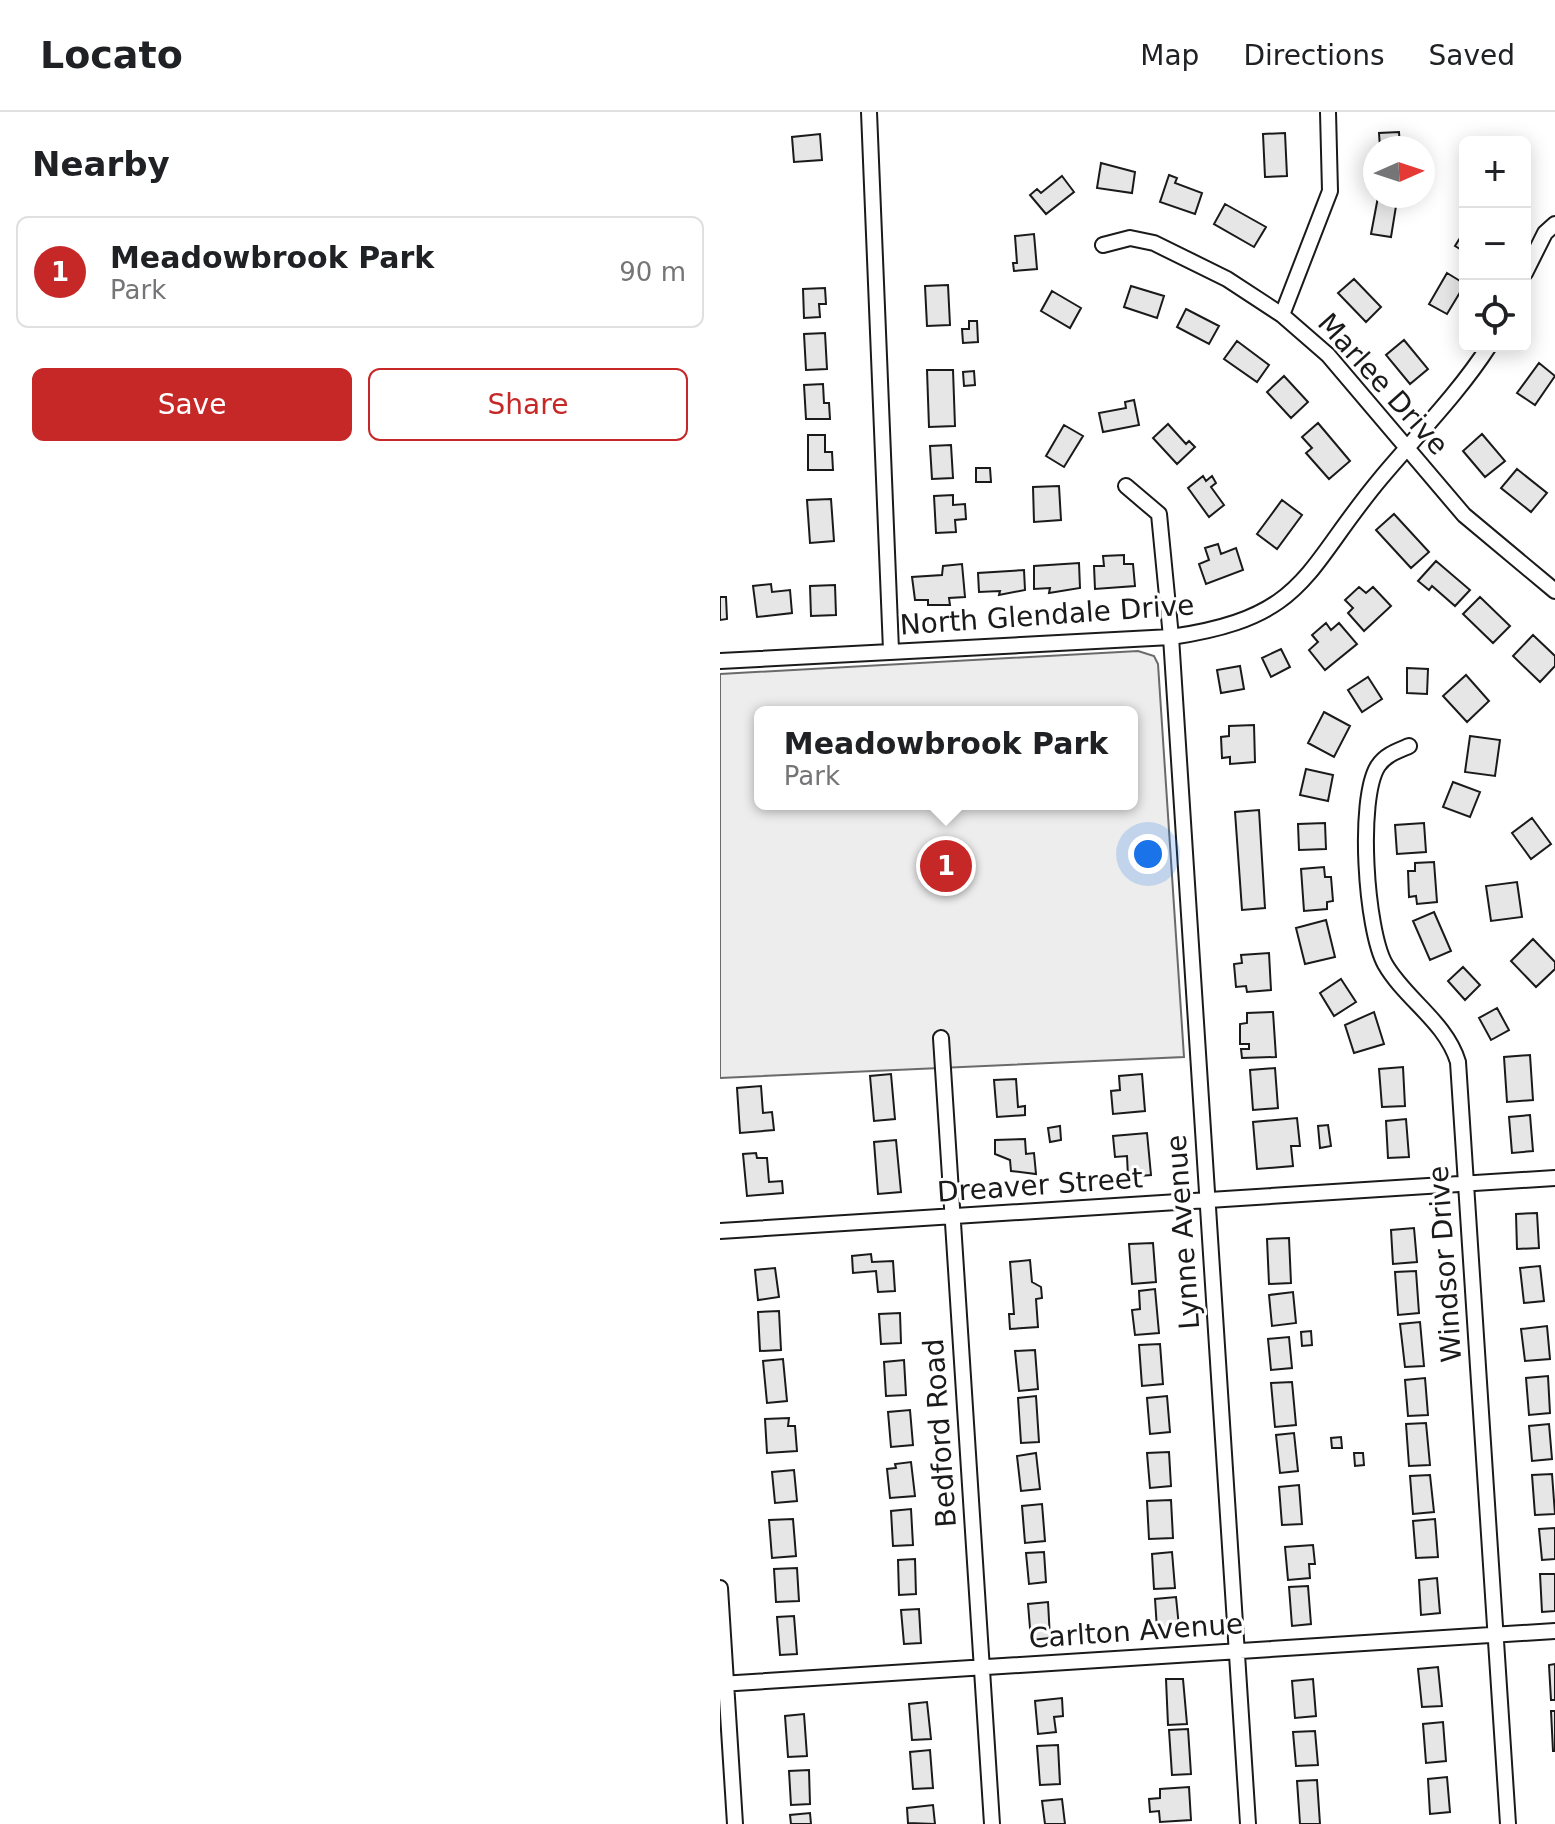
<!DOCTYPE html>
<meta charset="utf-8">
<style>
body{margin:0;font-family:"DejaVu Sans",sans-serif;background:#f2f2f2;color:#202124}
.controls{position:absolute;right:24px;top:24px;display:grid;overflow:hidden;border-radius:12px;box-shadow:0 4px 20px #0003}
.controls button{width:72px;height:72px;display:grid;place-items:center;padding:0;border:0;border-bottom:2px solid #e0e0e0;background:#fff;color:#202124;font:40px sans-serif}
.compass{position:absolute;left:643px;top:24px;width:72px;height:72px;border-radius:50%;background:#fff;box-shadow:0 4px 20px #0003;rotate:87deg}
.you{position:absolute;left:428px;top:742px;width:28px;height:28px;margin:-20px;border:6px solid #fff;border-radius:50%;background:#1a73e8;box-shadow:0 0 0 12px #1a73e833}
.badge{display:grid;place-items:center;width:52px;height:52px;border-radius:50%;background:#c62828;color:#fff;font-size:26px;font-weight:700}
.pin{position:absolute;translate:-50% -50%;border:4px solid #fff;box-shadow:0 2px 8px #0006}
.popup{position:absolute;left:34px;top:594px;width:384px;height:104px;box-sizing:border-box;display:grid;place-content:center;border-radius:12px;background:#fff;filter:drop-shadow(0 2px 6px #0005);font-size:26px;white-space:nowrap;color:#757577}
.popup b{font-size:30px;color:#202124}
.popup::after{content:'';position:absolute;left:50%;top:100%;margin-left:-16px;border:16px solid transparent;border-top-color:#fff}
.list{margin:0;padding:0;list-style:none}
h2{display:flex;justify-content:space-between;align-items:center;height:104px;margin:0;padding:0 32px;font-size:34px}
h2 small{font-size:26px;font-weight:400;color:#757577}
.list li{display:grid;grid-template-columns:52px 1fr auto;gap:24px;align-items:center;box-sizing:border-box;height:112px;margin:0 16px 16px;padding:0 16px;border:2px solid #e0e0e0;border-radius:12px}
.list b{display:block;font-size:30px;white-space:nowrap}
.list p{margin:0;font-size:26px;white-space:nowrap;color:#757577}
.list em{font-size:26px;font-style:normal;color:#757577}
.actions{display:flex;gap:16px;padding:24px 32px}
.actions a{flex:1;padding:18px 0;border:2px solid #c62828;border-radius:12px;text-align:center;font-size:28px;color:#c62828}
.actions .main{background:#c62828;color:#fff}
.icon{flex:none;width:44px;height:44px;fill:none;stroke:currentColor;stroke-width:2;stroke-linecap:round;stroke-linejoin:round}
.map{position:relative;flex:none;width:835px;height:1712px;overflow:hidden}
header{display:flex;align-items:center;gap:48px;box-sizing:border-box;height:112px;padding:0 40px;background:#fff;border-bottom:2px solid #e0e0e0}
header strong{font-size:38px}
nav{display:flex;gap:44px;margin-inline-start:auto;font-size:28px}
main{display:flex}
aside{flex:1;background:#fff}
.map>svg:first-child{display:block}
.green{fill:#ededed;stroke:#6a6a6a;stroke-width:2;fill-rule:evenodd}
.building{fill:#e6e6e6;stroke:#1a1a1a;stroke-width:2}
.lines{fill:none;stroke-linecap:round;stroke-linejoin:round}
.minor-casing{stroke:#1a1a1a;stroke-width:18}
.minor{stroke:#fff;stroke-width:14}
.labels{text-anchor:middle;dominant-baseline:central;stroke-width:6;stroke-linejoin:round;paint-order:stroke}
.street-label{font-size:28px;fill:#1a1a1a;stroke:#fff}
</style>
<header>
<strong>Locato</strong>
<nav><a>Map</a><a>Directions</a><a>Saved</a></nav>
</header>
<main>
<aside>
<h2>Nearby<small></small></h2>
<ul class="list">
<li><span class="badge">1</span><div><b>Meadowbrook Park</b><p>Park</p></div><em>90 m</em></li>
</ul>
<div class="actions"><a class="main">Save</a><a>Share</a></div>
</aside>
<div class="map">
<svg width="835" height="1712" viewBox="0 0 835 1712">
<rect width="100%" height="100%" fill="#fff"/>
<path class="green" d="M 418,539 L 434,544 L 438,552 L 464,945 L 0,966 L 0,562 ZM 40,600 L 412,600 L 412,692 L 40,692 Z"/>
<path class="building" d="M 679,20 L 680,36 L 660,36 L 659,21 Z
M 565,21 L 567,64 L 545,65 L 543,22 Z
M 100,22 L 102,48 L 74,50 L 72,25 Z
M 381,51 L 415,60 L 412,81 L 377,76 Z
M 449,63 L 457,66 L 455,71 L 482,81 L 475,102 L 440,90 Z
M 342,64 L 354,80 L 326,102 L 310,83 L 317,77 L 321,81 Z
M 658,85 L 677,88 L 671,125 L 651,122 Z
M 505,92 L 546,115 L 534,135 L 494,112 Z
M 745,118 L 745,140 L 735,134 Z
M 314,122 L 317,157 L 294,159 L 293,151 L 297,151 L 295,124 Z
M 727,161 L 745,172 L 727,202 L 709,192 Z
M 634,167 L 661,195 L 646,210 L 618,181 Z
M 228,173 L 230,213 L 207,214 L 205,174 Z
M 411,174 L 444,184 L 437,206 L 404,195 Z
M 105,176 L 106,192 L 99,192 L 100,205 L 84,206 L 83,177 Z
M 332,179 L 361,196 L 350,216 L 321,199 Z
M 466,197 L 499,214 L 489,232 L 457,215 Z
M 249,209 L 257,209 L 258,230 L 243,231 L 242,217 L 249,217 Z
M 105,221 L 107,257 L 86,258 L 84,222 Z
M 684,228 L 708,257 L 690,272 L 666,243 Z
M 517,229 L 549,253 L 537,270 L 504,247 Z
M 819,251 L 835,264 L 815,293 L 797,281 Z
M 207,258 L 233,258 L 235,314 L 209,315 Z
M 254,259 L 255,273 L 244,274 L 243,260 Z
M 564,264 L 588,290 L 571,306 L 547,280 Z
M 103,272 L 104,291 L 109,291 L 110,307 L 86,307 L 84,273 Z
M 414,288 L 419,313 L 383,320 L 379,301 L 406,296 L 405,290 Z
M 598,311 L 630,349 L 609,367 L 586,341 L 592,336 L 582,325 Z
M 448,312 L 466,332 L 469,329 L 475,335 L 457,352 L 433,326 Z
M 344,313 L 363,324 L 344,355 L 326,344 Z
M 762,322 L 785,349 L 765,365 L 743,339 Z
M 88,323 L 105,323 L 105,340 L 112,340 L 113,358 L 88,358 Z
M 231,333 L 233,366 L 212,367 L 210,334 Z
M 256,356 L 270,356 L 271,370 L 256,370 Z
M 797,357 L 827,381 L 811,400 L 781,376 Z
M 483,364 L 486,369 L 492,364 L 496,371 L 491,375 L 504,393 L 489,405 L 468,376 Z
M 339,374 L 341,408 L 314,410 L 313,375 Z
M 233,383 L 233,393 L 245,392 L 246,407 L 235,408 L 236,420 L 216,421 L 214,384 Z
M 111,387 L 114,429 L 90,431 L 87,388 Z
M 562,388 L 582,403 L 557,437 L 537,422 Z
M 674,402 L 709,440 L 691,456 L 656,418 Z
M 498,432 L 501,442 L 516,436 L 523,458 L 486,472 L 479,452 L 489,448 L 485,436 Z
M 404,443 L 404,452 L 413,452 L 415,474 L 375,477 L 374,454 L 384,454 L 383,444 Z
M 716,449 L 750,478 L 735,494 L 712,474 L 709,478 L 698,469 Z
M 359,451 L 360,476 L 329,481 L 330,476 L 314,477 L 314,454 Z
M 242,452 L 245,485 L 229,486 L 230,493 L 208,493 L 208,488 L 195,488 L 192,465 L 222,463 L 223,454 Z
M 304,458 L 305,478 L 279,483 L 280,479 L 259,480 L 258,461 Z
M 51,472 L 52,480 L 70,478 L 72,501 L 37,505 L 33,474 Z
M 115,473 L 116,503 L 91,504 L 90,474 Z
M 639,475 L 646,481 L 653,475 L 671,494 L 644,519 L 628,501 L 633,496 L 625,488 Z
M 0,485 L 6,485 L 7,507 L 0,508 Z
M 760,485 L 790,514 L 773,531 L 743,502 Z
M 606,511 L 611,518 L 619,511 L 637,532 L 605,558 L 589,538 L 598,530 L 592,523 Z
M 813,523 L 835,544 L 835,554 L 820,570 L 793,544 Z
M 561,537 L 570,555 L 551,565 L 542,546 Z
M 520,554 L 524,577 L 501,581 L 497,558 Z
M 687,556 L 708,557 L 707,582 L 687,581 Z
M 746,563 L 769,589 L 747,610 L 723,584 Z
M 648,565 L 662,587 L 642,600 L 628,578 Z
M 604,600 L 630,614 L 614,645 L 588,631 Z
M 534,613 L 535,650 L 510,652 L 510,645 L 502,646 L 501,625 L 509,624 L 509,614 Z
M 750,624 L 780,628 L 775,664 L 745,660 Z
M 586,657 L 613,663 L 608,689 L 580,683 Z
M 733,670 L 760,680 L 750,705 L 723,695 Z
M 539,698 L 545,796 L 522,798 L 515,700 Z
M 812,706 L 831,732 L 811,747 L 792,721 Z
M 605,711 L 606,737 L 579,738 L 578,712 Z
M 704,711 L 706,740 L 677,742 L 675,713 Z
M 714,750 L 717,790 L 697,792 L 696,784 L 689,785 L 688,759 L 695,759 L 695,751 Z
M 604,755 L 605,765 L 611,765 L 613,789 L 607,790 L 607,797 L 584,799 L 581,757 Z
M 797,770 L 802,805 L 771,809 L 766,774 Z
M 714,800 L 731,839 L 710,848 L 693,809 Z
M 606,808 L 615,845 L 585,852 L 576,816 Z
M 813,827 L 835,850 L 835,857 L 816,875 L 791,849 Z
M 549,841 L 551,878 L 527,880 L 526,874 L 516,875 L 514,852 L 522,851 L 521,843 Z
M 743,855 L 760,873 L 745,888 L 728,869 Z
M 621,867 L 636,890 L 614,904 L 600,881 Z
M 777,896 L 789,918 L 771,928 L 759,906 Z
M 553,900 L 556,945 L 522,946 L 521,937 L 529,937 L 529,932 L 520,932 L 520,912 L 527,911 L 527,901 Z
M 654,900 L 664,932 L 634,941 L 625,913 Z
M 810,943 L 813,988 L 787,990 L 784,945 Z
M 683,955 L 685,994 L 662,995 L 659,957 Z
M 555,956 L 558,996 L 533,998 L 530,958 Z
M 171,962 L 175,1007 L 154,1009 L 150,964 Z
M 422,962 L 425,999 L 393,1002 L 391,979 L 400,978 L 399,964 Z
M 296,967 L 298,995 L 305,994 L 305,1003 L 277,1005 L 274,968 Z
M 41,974 L 43,1001 L 52,1000 L 54,1018 L 20,1021 L 17,976 Z
M 810,1003 L 813,1039 L 792,1041 L 789,1005 Z
M 577,1006 L 580,1034 L 571,1034 L 573,1054 L 537,1057 L 533,1010 Z
M 686,1007 L 689,1045 L 668,1046 L 666,1009 Z
M 608,1013 L 611,1034 L 600,1036 L 598,1014 Z
M 340,1014 L 341,1028 L 330,1030 L 328,1016 Z
M 427,1021 L 431,1063 L 408,1065 L 407,1044 L 395,1045 L 393,1024 Z
M 305,1027 L 306,1042 L 314,1041 L 316,1062 L 291,1059 L 290,1048 L 275,1042 L 275,1028 Z
M 176,1028 L 181,1080 L 158,1082 L 154,1030 Z
M 36,1041 L 37,1046 L 47,1046 L 49,1070 L 62,1069 L 63,1081 L 27,1084 L 23,1042 Z
M 817,1101 L 819,1136 L 797,1137 L 796,1102 Z
M 694,1116 L 697,1150 L 673,1152 L 671,1118 Z
M 569,1126 L 571,1171 L 549,1172 L 547,1127 Z
M 433,1131 L 436,1170 L 412,1172 L 409,1132 Z
M 151,1142 L 152,1150 L 173,1149 L 175,1179 L 158,1180 L 156,1159 L 133,1161 L 132,1144 Z
M 310,1148 L 312,1170 L 321,1175 L 322,1186 L 316,1187 L 318,1215 L 290,1217 L 289,1202 L 294,1202 L 290,1150 Z
M 820,1154 L 824,1189 L 804,1191 L 800,1156 Z
M 55,1156 L 59,1185 L 38,1188 L 35,1158 Z
M 696,1159 L 699,1201 L 678,1203 L 675,1160 Z
M 435,1177 L 439,1221 L 415,1223 L 412,1198 L 420,1197 L 419,1179 Z
M 573,1180 L 576,1211 L 552,1214 L 549,1183 Z
M 59,1199 L 61,1238 L 40,1239 L 38,1200 Z
M 180,1201 L 181,1231 L 161,1232 L 159,1202 Z
M 700,1210 L 704,1254 L 685,1255 L 680,1212 Z
M 827,1214 L 830,1247 L 805,1249 L 801,1217 Z
M 591,1219 L 592,1233 L 582,1234 L 581,1220 Z
M 569,1225 L 572,1256 L 551,1258 L 548,1227 Z
M 440,1232 L 443,1272 L 422,1274 L 419,1233 Z
M 315,1238 L 318,1277 L 299,1279 L 295,1239 Z
M 63,1247 L 67,1289 L 47,1291 L 43,1249 Z
M 184,1248 L 186,1283 L 166,1284 L 164,1250 Z
M 828,1264 L 830,1301 L 809,1303 L 806,1266 Z
M 705,1266 L 708,1303 L 688,1304 L 685,1268 Z
M 572,1270 L 576,1313 L 555,1315 L 551,1271 Z
M 316,1284 L 319,1330 L 301,1331 L 298,1286 Z
M 447,1284 L 450,1320 L 430,1322 L 427,1286 Z
M 190,1298 L 193,1333 L 171,1335 L 168,1300 Z
M 69,1306 L 68,1314 L 75,1314 L 77,1339 L 47,1341 L 45,1307 Z
M 706,1311 L 710,1353 L 689,1354 L 686,1312 Z
M 829,1312 L 832,1347 L 812,1349 L 809,1314 Z
M 574,1321 L 578,1359 L 560,1361 L 556,1323 Z
M 621,1325 L 622,1336 L 612,1336 L 611,1326 Z
M 449,1340 L 451,1374 L 430,1376 L 427,1341 Z
M 316,1341 L 320,1377 L 301,1379 L 297,1344 Z
M 634,1341 L 643,1341 L 644,1353 L 635,1354 Z
M 191,1350 L 195,1384 L 170,1386 L 167,1357 L 176,1356 L 175,1352 Z
M 74,1358 L 77,1389 L 55,1391 L 52,1360 Z
M 832,1362 L 835,1402 L 815,1403 L 812,1363 Z
M 710,1363 L 714,1400 L 693,1402 L 690,1364 Z
M 579,1373 L 582,1412 L 562,1413 L 559,1375 Z
M 451,1388 L 453,1426 L 429,1427 L 427,1389 Z
M 322,1392 L 325,1429 L 305,1431 L 302,1394 Z
M 191,1397 L 193,1433 L 173,1434 L 171,1399 Z
M 73,1407 L 76,1444 L 52,1446 L 49,1408 Z
M 715,1407 L 718,1445 L 696,1446 L 693,1409 Z
M 835,1416 L 835,1447 L 822,1448 L 819,1417 Z
M 593,1433 L 595,1452 L 589,1452 L 590,1466 L 568,1468 L 565,1435 Z
M 324,1440 L 326,1470 L 309,1472 L 306,1441 Z
M 452,1440 L 455,1476 L 434,1477 L 432,1442 Z
M 195,1447 L 196,1482 L 179,1483 L 178,1448 Z
M 77,1456 L 79,1489 L 56,1490 L 54,1457 Z
M 820,1462 L 835,1462 L 835,1499 L 822,1500 Z
M 717,1466 L 720,1501 L 701,1503 L 699,1468 Z
M 588,1474 L 591,1512 L 572,1514 L 569,1475 Z
M 456,1485 L 459,1515 L 437,1517 L 435,1487 Z
M 328,1490 L 330,1526 L 311,1528 L 308,1492 Z
M 199,1497 L 201,1531 L 184,1532 L 181,1498 Z
M 74,1504 L 77,1542 L 60,1543 L 57,1505 Z
M 835,1552 L 835,1588 L 831,1588 L 829,1553 Z
M 718,1555 L 722,1594 L 702,1595 L 698,1557 Z
M 446,1567 L 463,1567 L 467,1612 L 448,1613 Z
M 593,1567 L 596,1604 L 575,1606 L 572,1569 Z
M 342,1586 L 343,1604 L 334,1605 L 336,1620 L 318,1622 L 315,1589 Z
M 207,1590 L 211,1627 L 192,1628 L 189,1592 Z
M 831,1599 L 835,1599 L 835,1639 L 833,1639 Z
M 84,1602 L 87,1644 L 68,1645 L 65,1604 Z
M 723,1610 L 726,1649 L 706,1651 L 703,1612 Z
M 468,1617 L 471,1662 L 452,1663 L 449,1618 Z
M 595,1619 L 598,1653 L 576,1654 L 573,1620 Z
M 338,1633 L 340,1672 L 320,1673 L 317,1634 Z
M 210,1638 L 213,1676 L 193,1677 L 190,1640 Z
M 89,1658 L 90,1692 L 71,1693 L 69,1659 Z
M 727,1665 L 730,1700 L 710,1702 L 708,1667 Z
M 597,1668 L 600,1712 L 580,1712 L 577,1669 Z
M 469,1675 L 471,1708 L 440,1710 L 439,1699 L 430,1700 L 429,1687 L 440,1686 L 440,1677 Z
M 342,1687 L 345,1712 L 325,1712 L 322,1689 Z
M 213,1693 L 215,1712 L 188,1711 L 187,1696 Z
M 90,1701 L 91,1712 L 71,1712 L 70,1703 Z"/>
<g class="lines">
<defs>
<path id="minor" d="M 149,0 L 171,538
M 383,133 L 410,126 L 434,131 L 507,167 L 562,203 L 608,243 L 744,403 L 835,479
M 805,161 L 825,121 L 835,112
M 562,203 L 610,79 L 608,0
M 406,374 L 439,402 L 451,525 L 528,1712
M 0,549 L 451,525 C 588,505 583,459 661,366 C 697,323 738,282 769,234
M 689,634 C 677,639 665,643 658,654 C 637,687 646,818 665,852 C 685,887 726,910 738,950 L 788,1712
M 221,926 L 272,1712
M 0,1119 L 835,1066
M 0,1476 L 15,1712
M 0,1572 L 835,1519"/>
</defs>
<use href="#minor" class="minor-casing"/>
<use href="#minor" class="minor"/>
</g>
<g class="labels">
<g class="street-label">
<text transform="translate(663 272) rotate(48)">Marlee Drive</text>
<text transform="translate(327 503) rotate(-4)">North Glendale Drive</text>
<text transform="translate(320 1073) rotate(-4)">Dreaver Street</text>
<text transform="translate(463 1120) rotate(-94)">Lynne Avenue</text>
<text transform="translate(725 1152) rotate(-94)">Windsor Drive</text>
<text transform="translate(220 1321) rotate(-94)">Bedford Road</text>
<text transform="translate(416 1519) rotate(-4)">Carlton Avenue</text>
</g>
</g>
</svg>
<div class="controls">
<button>+</button>
<button>−</button>
<button><svg class="icon" aria-label="locate" viewBox="0 0 24 24"><circle cx="12" cy="12" r="6"/><path d="M12 2v4M12 18v4M2 12h4M18 12h4"/></svg></button>
</div>
<svg class="compass" viewBox="-18 -18 36 36"><path d="M0-13l5 13h-10z" fill="#e53935"/><path d="M0 13l5-13h-10z" fill="#757577"/></svg>
<div class="you"></div>
<div class="pin badge" style="left:226px;top:754px">1</div>
<div class="popup"><b>Meadowbrook Park</b>Park</div>
</div>
</main>
